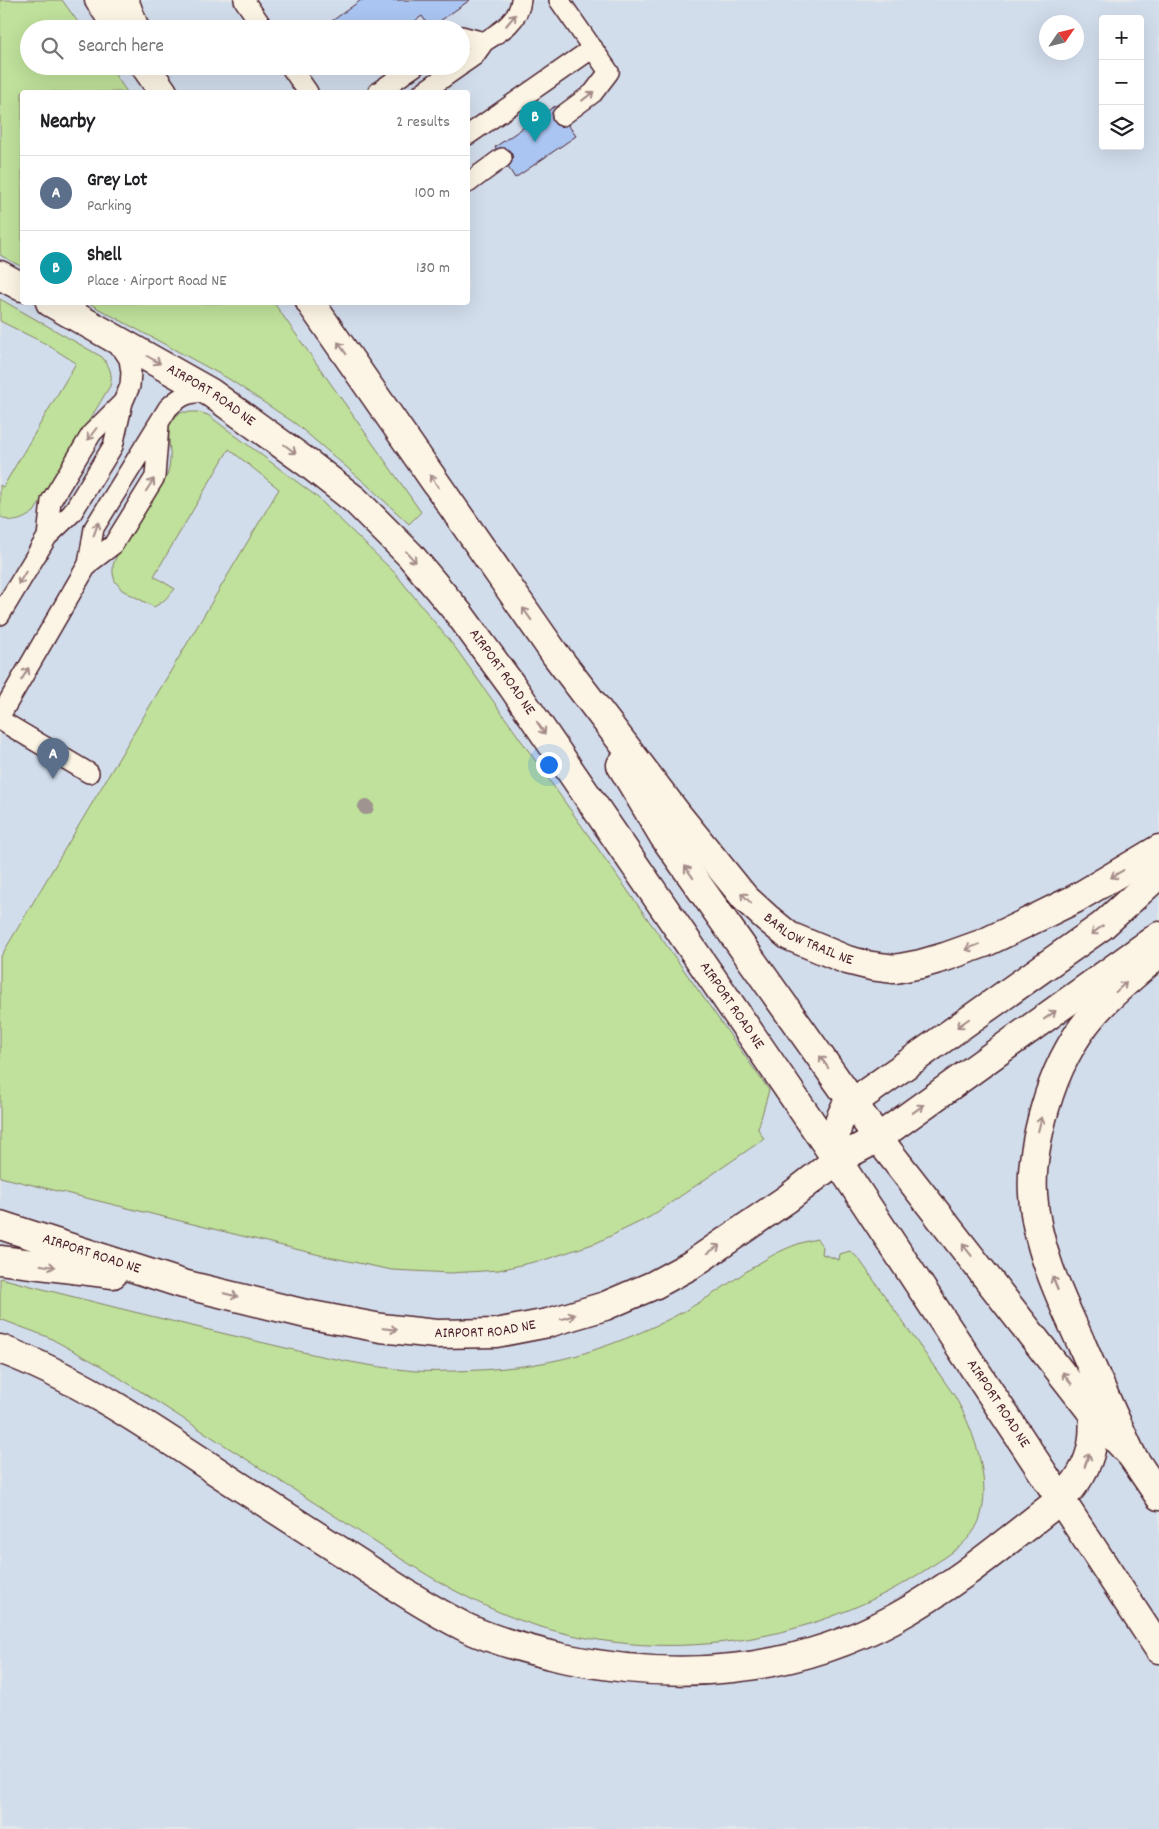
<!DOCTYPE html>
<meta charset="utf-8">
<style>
body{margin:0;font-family:Dekko,sans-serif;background:#f6f6f6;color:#202124}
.controls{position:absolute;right:15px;top:15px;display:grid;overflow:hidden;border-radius:5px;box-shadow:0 5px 20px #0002}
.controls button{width:45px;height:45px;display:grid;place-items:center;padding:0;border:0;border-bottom:1px solid #e0e0e0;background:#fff;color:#202124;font:25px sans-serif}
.compass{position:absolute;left:1039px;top:15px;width:45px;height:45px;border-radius:50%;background:#fff;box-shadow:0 5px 20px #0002;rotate:55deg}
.you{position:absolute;left:548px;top:764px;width:18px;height:18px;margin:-12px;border:4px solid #fff;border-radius:50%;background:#1a73e8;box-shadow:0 0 0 8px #1a73e833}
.badge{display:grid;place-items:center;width:32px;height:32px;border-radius:50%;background:#111827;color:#fff;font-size:16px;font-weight:700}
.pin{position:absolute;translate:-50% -41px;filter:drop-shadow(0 1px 2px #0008)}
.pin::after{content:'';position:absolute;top:26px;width:18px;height:15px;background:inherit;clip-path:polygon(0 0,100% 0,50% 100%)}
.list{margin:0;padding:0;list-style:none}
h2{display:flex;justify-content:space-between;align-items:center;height:65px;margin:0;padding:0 20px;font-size:21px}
h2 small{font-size:16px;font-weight:400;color:#757577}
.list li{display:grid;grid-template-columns:32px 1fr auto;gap:15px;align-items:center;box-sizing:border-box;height:75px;padding:0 20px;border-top:1px solid #e0e0e0}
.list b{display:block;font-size:19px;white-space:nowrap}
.list p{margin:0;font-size:16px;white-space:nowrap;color:#757577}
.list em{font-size:16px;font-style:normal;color:#757577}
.icon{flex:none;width:28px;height:28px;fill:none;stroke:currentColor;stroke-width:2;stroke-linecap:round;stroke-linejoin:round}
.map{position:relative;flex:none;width:1159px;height:1829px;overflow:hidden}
.search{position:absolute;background:#fff;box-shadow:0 5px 20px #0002;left:20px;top:20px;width:450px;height:55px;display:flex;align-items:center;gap:12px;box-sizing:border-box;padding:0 18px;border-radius:28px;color:#757577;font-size:19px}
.panel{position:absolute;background:#fff;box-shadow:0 5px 20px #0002;left:20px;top:90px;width:450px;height:215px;border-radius:5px}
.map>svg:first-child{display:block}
.built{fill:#d2ddec;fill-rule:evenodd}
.green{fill:#bfe19b;stroke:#848063}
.building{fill:#aac5f2;stroke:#4a1f2b}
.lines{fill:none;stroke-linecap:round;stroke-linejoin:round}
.lane-casing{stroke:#4a1f2b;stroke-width:22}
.street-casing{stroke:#4a1f2b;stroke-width:31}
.secondary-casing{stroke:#4a1f2b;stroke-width:31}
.lane{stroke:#fcf5e5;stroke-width:19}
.street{stroke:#fcf5e5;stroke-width:28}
.secondary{stroke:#fcf5e5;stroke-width:28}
.tree{fill:#9f9490}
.oneway{stroke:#a38a88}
.labels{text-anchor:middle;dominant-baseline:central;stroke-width:4.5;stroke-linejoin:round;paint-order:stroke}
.street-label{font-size:15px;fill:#4a1f2b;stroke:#fcf5e5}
</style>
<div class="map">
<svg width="1159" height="1829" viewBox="0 0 1159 1829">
<rect width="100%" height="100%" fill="#e3e7e9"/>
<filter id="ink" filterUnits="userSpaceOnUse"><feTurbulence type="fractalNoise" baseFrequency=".02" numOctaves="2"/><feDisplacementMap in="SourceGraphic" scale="10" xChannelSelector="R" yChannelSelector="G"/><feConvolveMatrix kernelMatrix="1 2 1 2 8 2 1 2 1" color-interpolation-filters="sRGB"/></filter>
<g filter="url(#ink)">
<path class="built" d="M 0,0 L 1159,0 L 1159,1829 L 0,1829 ZM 1103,19 L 1140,19 L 1140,146 L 1103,146 ZM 1046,22 L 1076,22 L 1076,52 L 1046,52 ZM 29,29 L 461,29 L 461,66 L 29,66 ZM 22,92 L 468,92 L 468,302 L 22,302 Z"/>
<path class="green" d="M 0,0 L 62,0 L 83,29 L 29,29 L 29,66 L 109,66 L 127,92 L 22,92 L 22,267 L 0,255 Z
M 0,299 L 102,357 C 110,367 113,374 110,386 L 34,512 C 22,520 13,525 0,516 L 0,485 L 3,487 L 76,363 L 46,344 L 0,321 Z
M 88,303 L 274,303 L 421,512 L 409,524 L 364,482 L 296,424 L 229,379 Z
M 183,412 L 198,412 L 208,415 L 316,496 L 395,573 L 457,650 L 769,1090 L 758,1129 L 764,1139 L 650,1217 L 596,1243 L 547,1259 L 499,1270 L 451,1273 L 392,1270 L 324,1256 L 0,1177 L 0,958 L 279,489 L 229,449 L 154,576 L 175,589 C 168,597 163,602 154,607 L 122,590 L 115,581 L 113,574 L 113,565 L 116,557 L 167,475 C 174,454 167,444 169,425 L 177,415 Z
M 817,1239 L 823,1247 L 822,1254 L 839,1260 L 840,1254 L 850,1251 L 859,1259 L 954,1395 C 974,1429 997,1492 975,1529 C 965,1545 949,1555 933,1565 C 814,1645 661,1668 525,1622 C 458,1599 397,1556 338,1518 C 259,1467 180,1417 101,1366 L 48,1337 L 0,1319 L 0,1278 C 77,1298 153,1317 230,1335 C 292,1349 353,1366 416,1371 C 429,1372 442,1371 455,1371 C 496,1370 538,1366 578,1355 C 621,1342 662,1325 700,1302 C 738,1280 772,1247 817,1239 Z"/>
<path class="building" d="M 361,0 L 470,0 L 430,28 L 422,16 L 404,29 L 327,29 L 325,26 Z
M 555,106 L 576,136 L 515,178 L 495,147 Z"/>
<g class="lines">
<defs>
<path id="lane" d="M 244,0 L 264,29
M 559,0 L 609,72 L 593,93 L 562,116
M 461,36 L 484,42 C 500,32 519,21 521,0
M 461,65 L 474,56 L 484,42
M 290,66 L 308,92
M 378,92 L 415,66
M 423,92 L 460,66
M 468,135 L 593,48
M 468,183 L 502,158
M 47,537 L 72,513 L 113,446 L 123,402
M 88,564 L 113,545 L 155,477 L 159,425
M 0,615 L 47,537 L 51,501 L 92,433 L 123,402 L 130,386 L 131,372 L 129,359 L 118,342
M 0,716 L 88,564 L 94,528 L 168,408 C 182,394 192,391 211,393
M 0,720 L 89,773"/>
<g id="street">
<path d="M 0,275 L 22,287"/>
<path id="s1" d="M 50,302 L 211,393 L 309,464 L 355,500 L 410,555 L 460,615 L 512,686 L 837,1160 L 1159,1649"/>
<path d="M 878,1138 L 1094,1415 L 1132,1456 L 1159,1496"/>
<path d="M 0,1349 C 84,1380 158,1433 233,1482 C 275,1509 317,1536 359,1563 C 394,1586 429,1609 467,1628 C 495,1641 533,1651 563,1658 C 676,1682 792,1674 895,1618 C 954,1586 1007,1541 1060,1500"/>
</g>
<g id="secondary">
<path d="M 99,0 L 119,29"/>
<path d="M 124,0 L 135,29"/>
<path d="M 145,66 L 163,92"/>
<path id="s2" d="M 310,302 L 555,654 L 677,814 L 745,898 L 767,918 L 789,936 L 847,960 L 871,966 L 895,969 L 921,964 L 945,957 L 984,943 L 1024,924 L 1075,899 L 1159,849"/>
<path d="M 621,765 L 664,837 L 878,1138"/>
<path d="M 837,1160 C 834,1138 835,1128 845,1108 L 1102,926 L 1159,874"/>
<path id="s3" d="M 0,1225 L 183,1284 L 306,1314 L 381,1328 L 436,1334 L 496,1333 L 548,1323 L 605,1306 L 654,1285 L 691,1265 L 726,1241 L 787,1199 L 837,1160 L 878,1138 L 1159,936"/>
<path d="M 0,1260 L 113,1274"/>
<path d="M 1132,1456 C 1115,1419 1098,1382 1082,1345 C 1060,1297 1036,1247 1033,1194 C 1031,1164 1037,1136 1045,1108 C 1055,1073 1072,1038 1096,1011 C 1112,993 1131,978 1149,962"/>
<path d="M 1060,1500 C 1098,1464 1097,1431 1090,1382"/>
</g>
</defs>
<use href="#lane" class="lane-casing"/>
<use href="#street" class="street-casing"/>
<use href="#secondary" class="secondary-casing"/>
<use href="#lane" class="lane"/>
<use href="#street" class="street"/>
<use href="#secondary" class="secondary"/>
</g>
<circle class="tree" cx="366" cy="807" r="8"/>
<defs><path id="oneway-shaft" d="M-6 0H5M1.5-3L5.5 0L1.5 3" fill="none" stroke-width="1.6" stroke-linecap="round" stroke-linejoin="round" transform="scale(1.25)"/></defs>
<g class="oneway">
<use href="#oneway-shaft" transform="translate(511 20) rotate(-50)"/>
<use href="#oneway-shaft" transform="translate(588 96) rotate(-38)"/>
<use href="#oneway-shaft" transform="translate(342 348) rotate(-125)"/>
<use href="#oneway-shaft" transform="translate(154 360) rotate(30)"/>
<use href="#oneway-shaft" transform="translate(92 434) rotate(127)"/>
<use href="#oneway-shaft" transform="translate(290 449) rotate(37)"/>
<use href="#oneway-shaft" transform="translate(434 481) rotate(-125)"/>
<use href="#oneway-shaft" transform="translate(150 485) rotate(-57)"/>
<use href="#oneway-shaft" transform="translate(96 529) rotate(-70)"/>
<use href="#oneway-shaft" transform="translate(411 557) rotate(48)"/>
<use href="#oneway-shaft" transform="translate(22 578) rotate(121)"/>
<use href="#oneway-shaft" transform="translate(527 614) rotate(-125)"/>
<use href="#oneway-shaft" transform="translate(25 674) rotate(-60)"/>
<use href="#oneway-shaft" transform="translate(541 728) rotate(56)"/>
<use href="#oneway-shaft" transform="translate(689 872) rotate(-125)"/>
<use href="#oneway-shaft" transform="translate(1117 874) rotate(149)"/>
<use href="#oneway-shaft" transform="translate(746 898) rotate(-134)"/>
<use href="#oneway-shaft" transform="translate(1097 930) rotate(144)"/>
<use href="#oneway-shaft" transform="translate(972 947) rotate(159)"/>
<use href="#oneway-shaft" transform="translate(1121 987) rotate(-43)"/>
<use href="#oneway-shaft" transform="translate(1050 1015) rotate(-36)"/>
<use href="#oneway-shaft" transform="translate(963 1023) rotate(145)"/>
<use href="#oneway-shaft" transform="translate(824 1062) rotate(-125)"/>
<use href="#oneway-shaft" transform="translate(918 1109) rotate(-36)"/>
<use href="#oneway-shaft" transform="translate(1040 1124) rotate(-76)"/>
<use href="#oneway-shaft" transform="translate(714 1249) rotate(-34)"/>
<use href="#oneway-shaft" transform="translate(967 1250) rotate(-128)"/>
<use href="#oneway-shaft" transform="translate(48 1266) rotate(8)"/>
<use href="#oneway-shaft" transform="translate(1055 1283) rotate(-112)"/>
<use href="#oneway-shaft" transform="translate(231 1295) rotate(14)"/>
<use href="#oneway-shaft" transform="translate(568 1317) rotate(-17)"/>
<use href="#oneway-shaft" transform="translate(390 1329) rotate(6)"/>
<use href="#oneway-shaft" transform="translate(1067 1378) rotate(-128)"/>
<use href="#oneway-shaft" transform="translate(1087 1460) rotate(-71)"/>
</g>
</g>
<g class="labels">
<g class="street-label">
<text stroke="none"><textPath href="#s1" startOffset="186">AIRPORT ROAD NE</textPath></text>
<text stroke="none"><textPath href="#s1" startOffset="591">AIRPORT ROAD NE</textPath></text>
<text stroke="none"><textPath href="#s2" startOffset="815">BARLOW TRAIL NE</textPath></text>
<text stroke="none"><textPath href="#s1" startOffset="996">AIRPORT ROAD NE</textPath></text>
<text stroke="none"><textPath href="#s3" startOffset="96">AIRPORT ROAD NE</textPath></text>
<text stroke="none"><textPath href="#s3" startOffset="500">AIRPORT ROAD NE</textPath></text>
<text stroke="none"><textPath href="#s1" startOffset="1475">AIRPORT ROAD NE</textPath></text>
</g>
</g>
</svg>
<div class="controls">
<button>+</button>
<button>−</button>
<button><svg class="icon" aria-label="layers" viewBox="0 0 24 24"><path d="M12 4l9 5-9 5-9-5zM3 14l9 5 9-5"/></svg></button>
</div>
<svg class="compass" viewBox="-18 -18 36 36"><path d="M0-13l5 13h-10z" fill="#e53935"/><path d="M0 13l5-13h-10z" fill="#757577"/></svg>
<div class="you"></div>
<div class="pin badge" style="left:53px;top:779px;background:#5c6f8a">A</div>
<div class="pin badge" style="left:535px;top:142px;background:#0f9aa8">B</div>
<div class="search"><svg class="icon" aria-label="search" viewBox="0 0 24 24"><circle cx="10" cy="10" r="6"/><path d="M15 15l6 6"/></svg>Search here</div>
<section class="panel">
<h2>Nearby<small>2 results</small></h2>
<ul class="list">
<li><span class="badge" style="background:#5c6f8a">A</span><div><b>Grey Lot</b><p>Parking</p></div><em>100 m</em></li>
<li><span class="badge" style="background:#0f9aa8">B</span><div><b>Shell</b><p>Place · Airport Road NE</p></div><em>130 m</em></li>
</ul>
</section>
</div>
